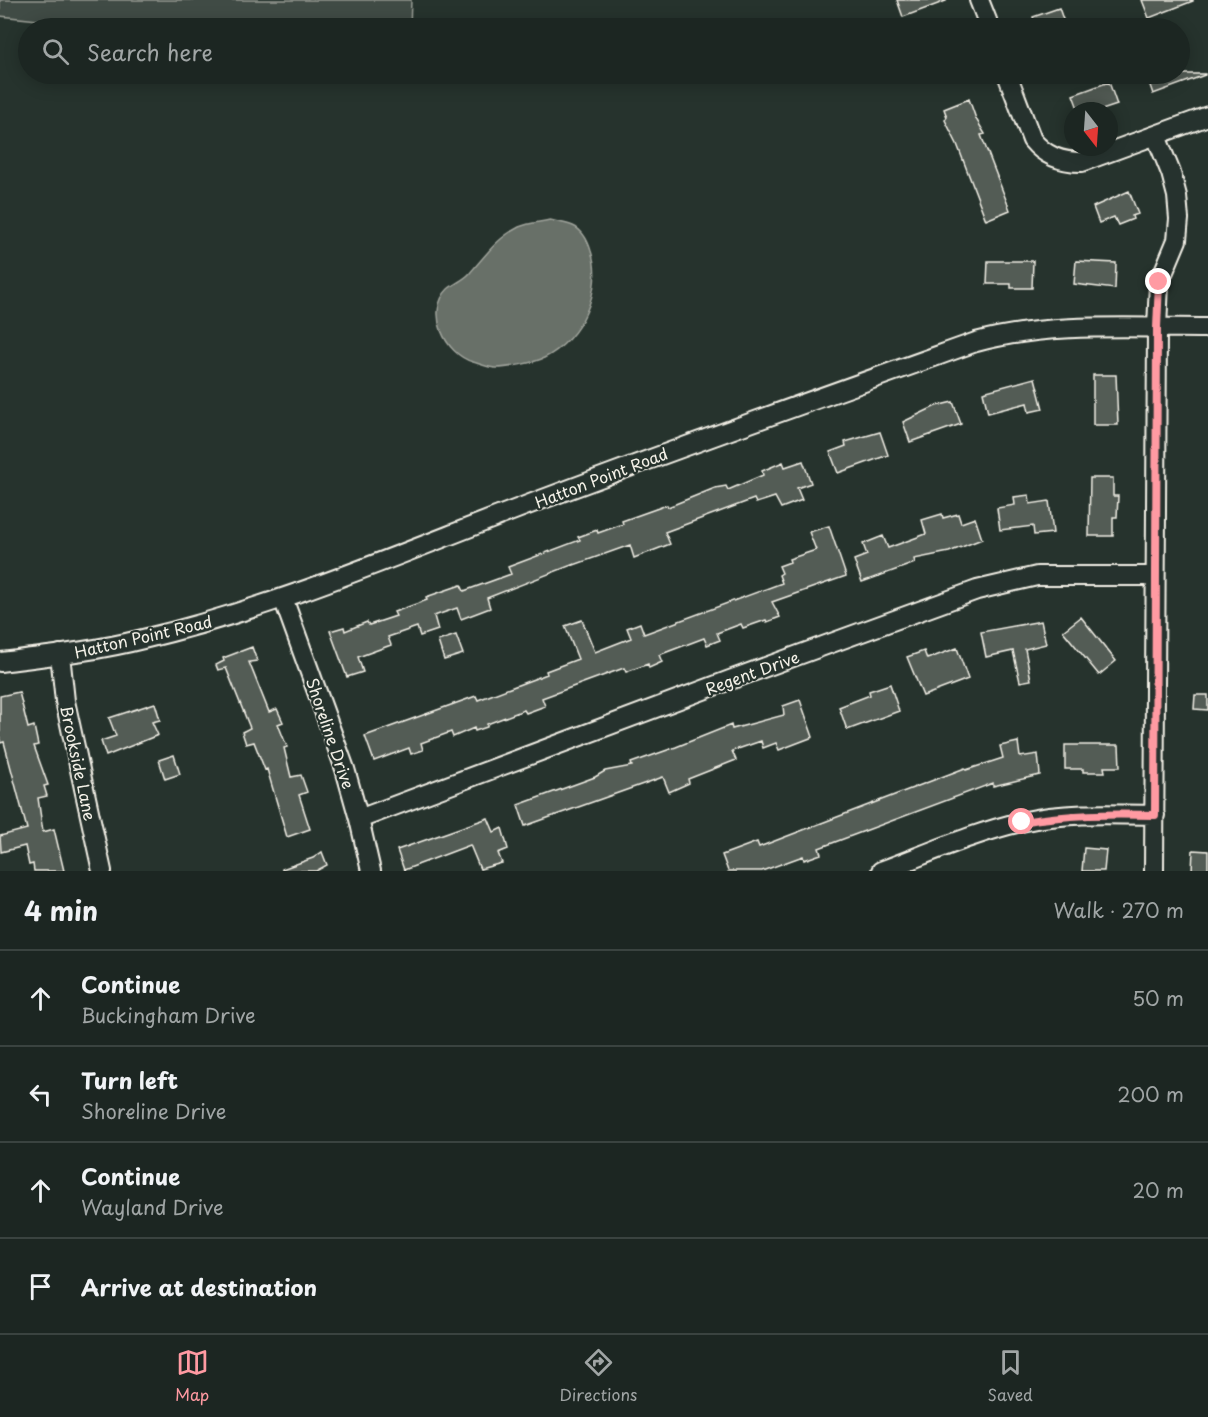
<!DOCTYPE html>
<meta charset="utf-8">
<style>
body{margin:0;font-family:"Playpen Sans",sans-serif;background:#252e2a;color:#f1f3f6}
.compass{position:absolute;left:1064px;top:102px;width:54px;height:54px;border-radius:50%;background:#1c2622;box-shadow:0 3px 15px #0003;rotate:163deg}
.stop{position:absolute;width:18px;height:18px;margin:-14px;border:4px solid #ff9aa2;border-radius:50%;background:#fff}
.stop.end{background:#ff9aa2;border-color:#fff;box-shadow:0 2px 6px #0008}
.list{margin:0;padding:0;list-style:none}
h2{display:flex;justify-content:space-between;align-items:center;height:78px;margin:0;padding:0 24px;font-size:26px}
h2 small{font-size:20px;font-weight:400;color:#a0a5a5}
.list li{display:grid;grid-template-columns:39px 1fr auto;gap:18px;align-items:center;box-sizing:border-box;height:96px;padding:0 24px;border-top:2px solid #3a4340}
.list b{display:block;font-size:22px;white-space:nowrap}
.list p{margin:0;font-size:20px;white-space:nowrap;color:#a0a5a5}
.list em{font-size:20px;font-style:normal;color:#a0a5a5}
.icon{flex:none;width:33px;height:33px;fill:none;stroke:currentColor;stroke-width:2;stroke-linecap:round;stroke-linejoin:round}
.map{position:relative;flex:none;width:1208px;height:871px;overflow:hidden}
.search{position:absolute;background:#1c2622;box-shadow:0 3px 15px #0003;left:18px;right:18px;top:18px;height:66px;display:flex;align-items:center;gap:15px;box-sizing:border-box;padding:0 21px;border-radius:33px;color:#a0a5a5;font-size:22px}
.sheet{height:462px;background:#1c2622}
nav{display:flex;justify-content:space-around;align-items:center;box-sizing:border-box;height:84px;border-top:2px solid #3a4340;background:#1c2622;font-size:16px;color:#a0a5a5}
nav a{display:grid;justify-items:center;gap:3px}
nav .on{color:#ff9aa2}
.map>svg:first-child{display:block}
.green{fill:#414b45;stroke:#9a9e96;stroke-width:1.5}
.water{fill:#676f68;stroke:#9fa39b;stroke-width:1.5}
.building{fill:#525c55;stroke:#f4f1e8;stroke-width:1.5}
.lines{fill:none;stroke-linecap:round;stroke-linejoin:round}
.street-casing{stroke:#f4f1e8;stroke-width:22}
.street{stroke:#26332d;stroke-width:18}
.route{stroke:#ff9aa2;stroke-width:8}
.labels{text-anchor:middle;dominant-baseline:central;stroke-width:4.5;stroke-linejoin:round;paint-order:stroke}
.street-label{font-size:16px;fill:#f4f1e8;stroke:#26332d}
</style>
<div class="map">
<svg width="1208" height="871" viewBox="0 0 1208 871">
<rect width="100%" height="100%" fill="#26332d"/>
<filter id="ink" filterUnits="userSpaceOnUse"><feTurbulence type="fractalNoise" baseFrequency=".0167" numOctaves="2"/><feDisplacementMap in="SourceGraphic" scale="12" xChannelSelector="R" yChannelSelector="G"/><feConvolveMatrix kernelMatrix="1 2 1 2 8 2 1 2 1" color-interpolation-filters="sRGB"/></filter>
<g filter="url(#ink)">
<path class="green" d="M 0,0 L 411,0 L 410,28 L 115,28 L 0,16 Z"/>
<path class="water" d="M 550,220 C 557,222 566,223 573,226 C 582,230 588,241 591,251 C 604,289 581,340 544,358 C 536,362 503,369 495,368 C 487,367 480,364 473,362 C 445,354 425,312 448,289 C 455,283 464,280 470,273 C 485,256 498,237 519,227 C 528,223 541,222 550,220 Z"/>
<path class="building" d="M 897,0 L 945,0 L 946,1 L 903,17 Z
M 1142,0 L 1193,0 L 1193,1 L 1149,18 Z
M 1059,8 L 1066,28 L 1036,28 L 1033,17 Z
M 1146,74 L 1205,74 L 1205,75 L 1153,94 Z
M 1109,82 L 1117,105 L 1099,111 L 1079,111 L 1073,95 Z
M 969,99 L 976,119 L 985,134 L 981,135 L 1010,210 L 986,220 L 957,144 L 945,120 L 947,117 L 944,109 Z
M 1129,191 L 1138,214 L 1132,216 L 1133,219 L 1118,225 L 1114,217 L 1099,223 L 1093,207 Z
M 988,261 L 1033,261 L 1032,288 L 1011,288 L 1011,284 L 987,284 Z
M 1076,261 L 1116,263 L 1115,289 L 1074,284 Z
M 1093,375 L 1116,375 L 1118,425 L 1093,425 Z
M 1035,378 L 1043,409 L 1029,412 L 1027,403 L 988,413 L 983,392 Z
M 953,402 L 961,424 L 910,442 L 903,422 L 936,406 Z
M 880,432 L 888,455 L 838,473 L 830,452 L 846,446 L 845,442 Z
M 803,461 L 811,483 L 797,488 L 802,500 L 781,508 L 775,497 L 756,503 L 754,499 L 665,532 L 670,544 L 634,558 L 630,545 L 574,565 L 574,564 L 487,598 L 490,608 L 461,619 L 457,608 L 434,616 L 438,630 L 420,636 L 417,627 L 388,637 L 391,645 L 358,657 L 363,672 L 347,677 L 330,631 L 344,627 L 345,631 L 367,622 L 369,625 L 396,616 L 394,612 L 427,600 L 426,597 L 461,585 L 464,591 L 511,574 L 508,567 L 580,540 L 578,537 L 597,530 L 598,533 L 623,524 L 622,521 L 667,505 L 668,507 L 715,488 L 726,486 L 728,490 L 763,475 L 762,471 L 783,462 L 785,467 Z
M 1090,478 L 1113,478 L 1113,496 L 1118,496 L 1117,517 L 1113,517 L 1113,536 L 1089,536 Z
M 1029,495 L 1030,504 L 1049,501 L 1053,533 L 1034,535 L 1033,526 L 1000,530 L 997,508 L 1015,505 L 1014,497 Z
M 942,514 L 943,518 L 958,514 L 961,523 L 975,518 L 982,539 L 949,552 L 914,559 L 915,563 L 862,582 L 854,560 L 867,555 L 863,544 L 883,536 L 888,548 L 926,534 L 922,520 Z
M 829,526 L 846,576 L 772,602 L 780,617 L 767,622 L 766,620 L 743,628 L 741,624 L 717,633 L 720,640 L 707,645 L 704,638 L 659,655 L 662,662 L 649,668 L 648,664 L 626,672 L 624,668 L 542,698 L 545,706 L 526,713 L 524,710 L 487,724 L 487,727 L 475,731 L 474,728 L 453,737 L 451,732 L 421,743 L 423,750 L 411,754 L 409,748 L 374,761 L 365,736 L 476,696 L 478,700 L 547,674 L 546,671 L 578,659 L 565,626 L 582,620 L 595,652 L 631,638 L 627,628 L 640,623 L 644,634 L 782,583 L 779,575 L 782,573 L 779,566 L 790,562 L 789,559 L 816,550 L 809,532 Z
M 1081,617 L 1116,661 L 1099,675 L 1063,631 Z
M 1041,621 L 1046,644 L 1025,649 L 1031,680 L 1020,682 L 1013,651 L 986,657 L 981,632 Z
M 456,635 L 463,654 L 444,660 L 438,641 Z
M 252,647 L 257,661 L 249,662 L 269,712 L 277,709 L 283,722 L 278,724 L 287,747 L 284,748 L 291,777 L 301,775 L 307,792 L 299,795 L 310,829 L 287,837 L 267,769 L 265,770 L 254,742 L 246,744 L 242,732 L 250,728 L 226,668 L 218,670 L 216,665 L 224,661 L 223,658 Z
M 957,648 L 968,679 L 923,696 L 907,657 L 924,651 L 927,659 Z
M 890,684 L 899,711 L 847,730 L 839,707 L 870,695 L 869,691 Z
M 19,692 L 28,728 L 34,726 L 38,745 L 34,746 L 48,785 L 44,786 L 47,796 L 38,798 L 43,832 L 54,829 L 64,871 L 34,871 L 33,864 L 29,865 L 25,846 L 1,852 L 0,836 L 27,829 L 4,742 L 0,743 L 0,696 Z
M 1195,695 L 1208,695 L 1208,710 L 1194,709 Z
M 800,700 L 813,737 L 779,750 L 776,743 L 763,748 L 761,741 L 732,751 L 736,760 L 688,779 L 689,783 L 669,792 L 663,777 L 525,826 L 518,805 L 595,777 L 605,771 L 632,766 L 631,763 L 676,747 L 731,725 L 732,729 L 784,715 L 783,706 Z
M 155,703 L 160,720 L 152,722 L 158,735 L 106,756 L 101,741 L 116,736 L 109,718 Z
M 1018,742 L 1020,757 L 1038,754 L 1040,775 L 993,786 L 993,783 L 819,848 L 821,854 L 804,860 L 803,856 L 762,871 L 728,871 L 722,855 L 757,842 L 759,847 L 965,768 L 966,770 L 1003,758 L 1000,746 Z
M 1065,745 L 1119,745 L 1120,767 L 1104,767 L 1105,772 L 1083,772 L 1083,769 L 1065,769 Z
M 174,755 L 180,774 L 165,779 L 159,760 Z
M 488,818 L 494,832 L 502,828 L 508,849 L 498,853 L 502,863 L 480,869 L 470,845 L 404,870 L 397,850 Z
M 1084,848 L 1106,850 L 1104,871 L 1082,871 Z
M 1193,850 L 1208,851 L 1208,871 L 1192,871 Z
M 322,852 L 327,865 L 316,871 L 282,871 L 282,869 L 313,858 Z"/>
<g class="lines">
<defs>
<path id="street" d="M 979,0 L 990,28
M 1007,74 L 1032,140 C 1045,156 1061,162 1082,162 L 1208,116
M 283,598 L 345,769 L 359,819 L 371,871
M 60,654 L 65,701 L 102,871
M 0,662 C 48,656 96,651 143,639 C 279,607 408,550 538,501 C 683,446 830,394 976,342 C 1051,322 1131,328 1208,328
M 359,819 L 730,680 L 977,590 L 1037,576 L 1155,576
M 881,871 C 927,854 973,833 1021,822 C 1065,812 1110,814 1155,815
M 1154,871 L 1157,328 L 1159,283 L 1177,240 L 1179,219 L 1177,196 L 1171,173 L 1156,136"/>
</defs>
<use href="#street" class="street-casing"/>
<use href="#street" class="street"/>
</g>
</g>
<g class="lines" filter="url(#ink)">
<path class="route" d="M 1022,822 C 1068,814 1109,814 1155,815 L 1157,328 L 1159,282"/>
</g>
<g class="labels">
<g class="street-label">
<text transform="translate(601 477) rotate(-21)">Hatton Point Road</text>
<text transform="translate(143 636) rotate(-13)">Hatton Point Road</text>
<text transform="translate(752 672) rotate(-20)">Regent Drive</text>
<text transform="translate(331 733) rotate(71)">Shoreline Drive</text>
<text transform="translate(79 763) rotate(78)">Brookside Lane</text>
</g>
</g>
</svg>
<svg class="compass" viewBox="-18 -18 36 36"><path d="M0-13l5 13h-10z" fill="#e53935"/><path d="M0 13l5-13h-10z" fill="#a0a5a5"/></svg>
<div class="stop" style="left:1022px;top:822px"></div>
<div class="stop end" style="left:1159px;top:282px"></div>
<div class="search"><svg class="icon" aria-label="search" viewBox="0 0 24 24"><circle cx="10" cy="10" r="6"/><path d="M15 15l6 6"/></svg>Search here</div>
</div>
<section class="sheet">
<h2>4 min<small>Walk · 270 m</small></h2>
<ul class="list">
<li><svg class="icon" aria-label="ahead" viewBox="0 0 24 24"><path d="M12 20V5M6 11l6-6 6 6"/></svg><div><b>Continue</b><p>Buckingham Drive</p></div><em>50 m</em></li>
<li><svg class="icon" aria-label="left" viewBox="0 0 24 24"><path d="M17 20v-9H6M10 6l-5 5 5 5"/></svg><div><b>Turn left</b><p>Shoreline Drive</p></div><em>200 m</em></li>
<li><svg class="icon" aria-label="ahead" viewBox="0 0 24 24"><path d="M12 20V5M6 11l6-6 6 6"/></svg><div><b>Continue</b><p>Wayland Drive</p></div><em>20 m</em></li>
<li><svg class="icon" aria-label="arrive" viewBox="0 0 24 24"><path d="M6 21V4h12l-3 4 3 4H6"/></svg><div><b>Arrive at destination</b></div></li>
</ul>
</section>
<nav>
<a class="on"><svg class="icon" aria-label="map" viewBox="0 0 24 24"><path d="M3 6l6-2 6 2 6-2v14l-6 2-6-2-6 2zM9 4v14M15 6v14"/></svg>Map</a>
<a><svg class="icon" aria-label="directions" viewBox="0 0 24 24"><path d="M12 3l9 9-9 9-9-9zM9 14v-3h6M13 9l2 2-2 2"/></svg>Directions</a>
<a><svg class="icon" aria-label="saved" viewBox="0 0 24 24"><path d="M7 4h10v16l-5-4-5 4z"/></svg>Saved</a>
</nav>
